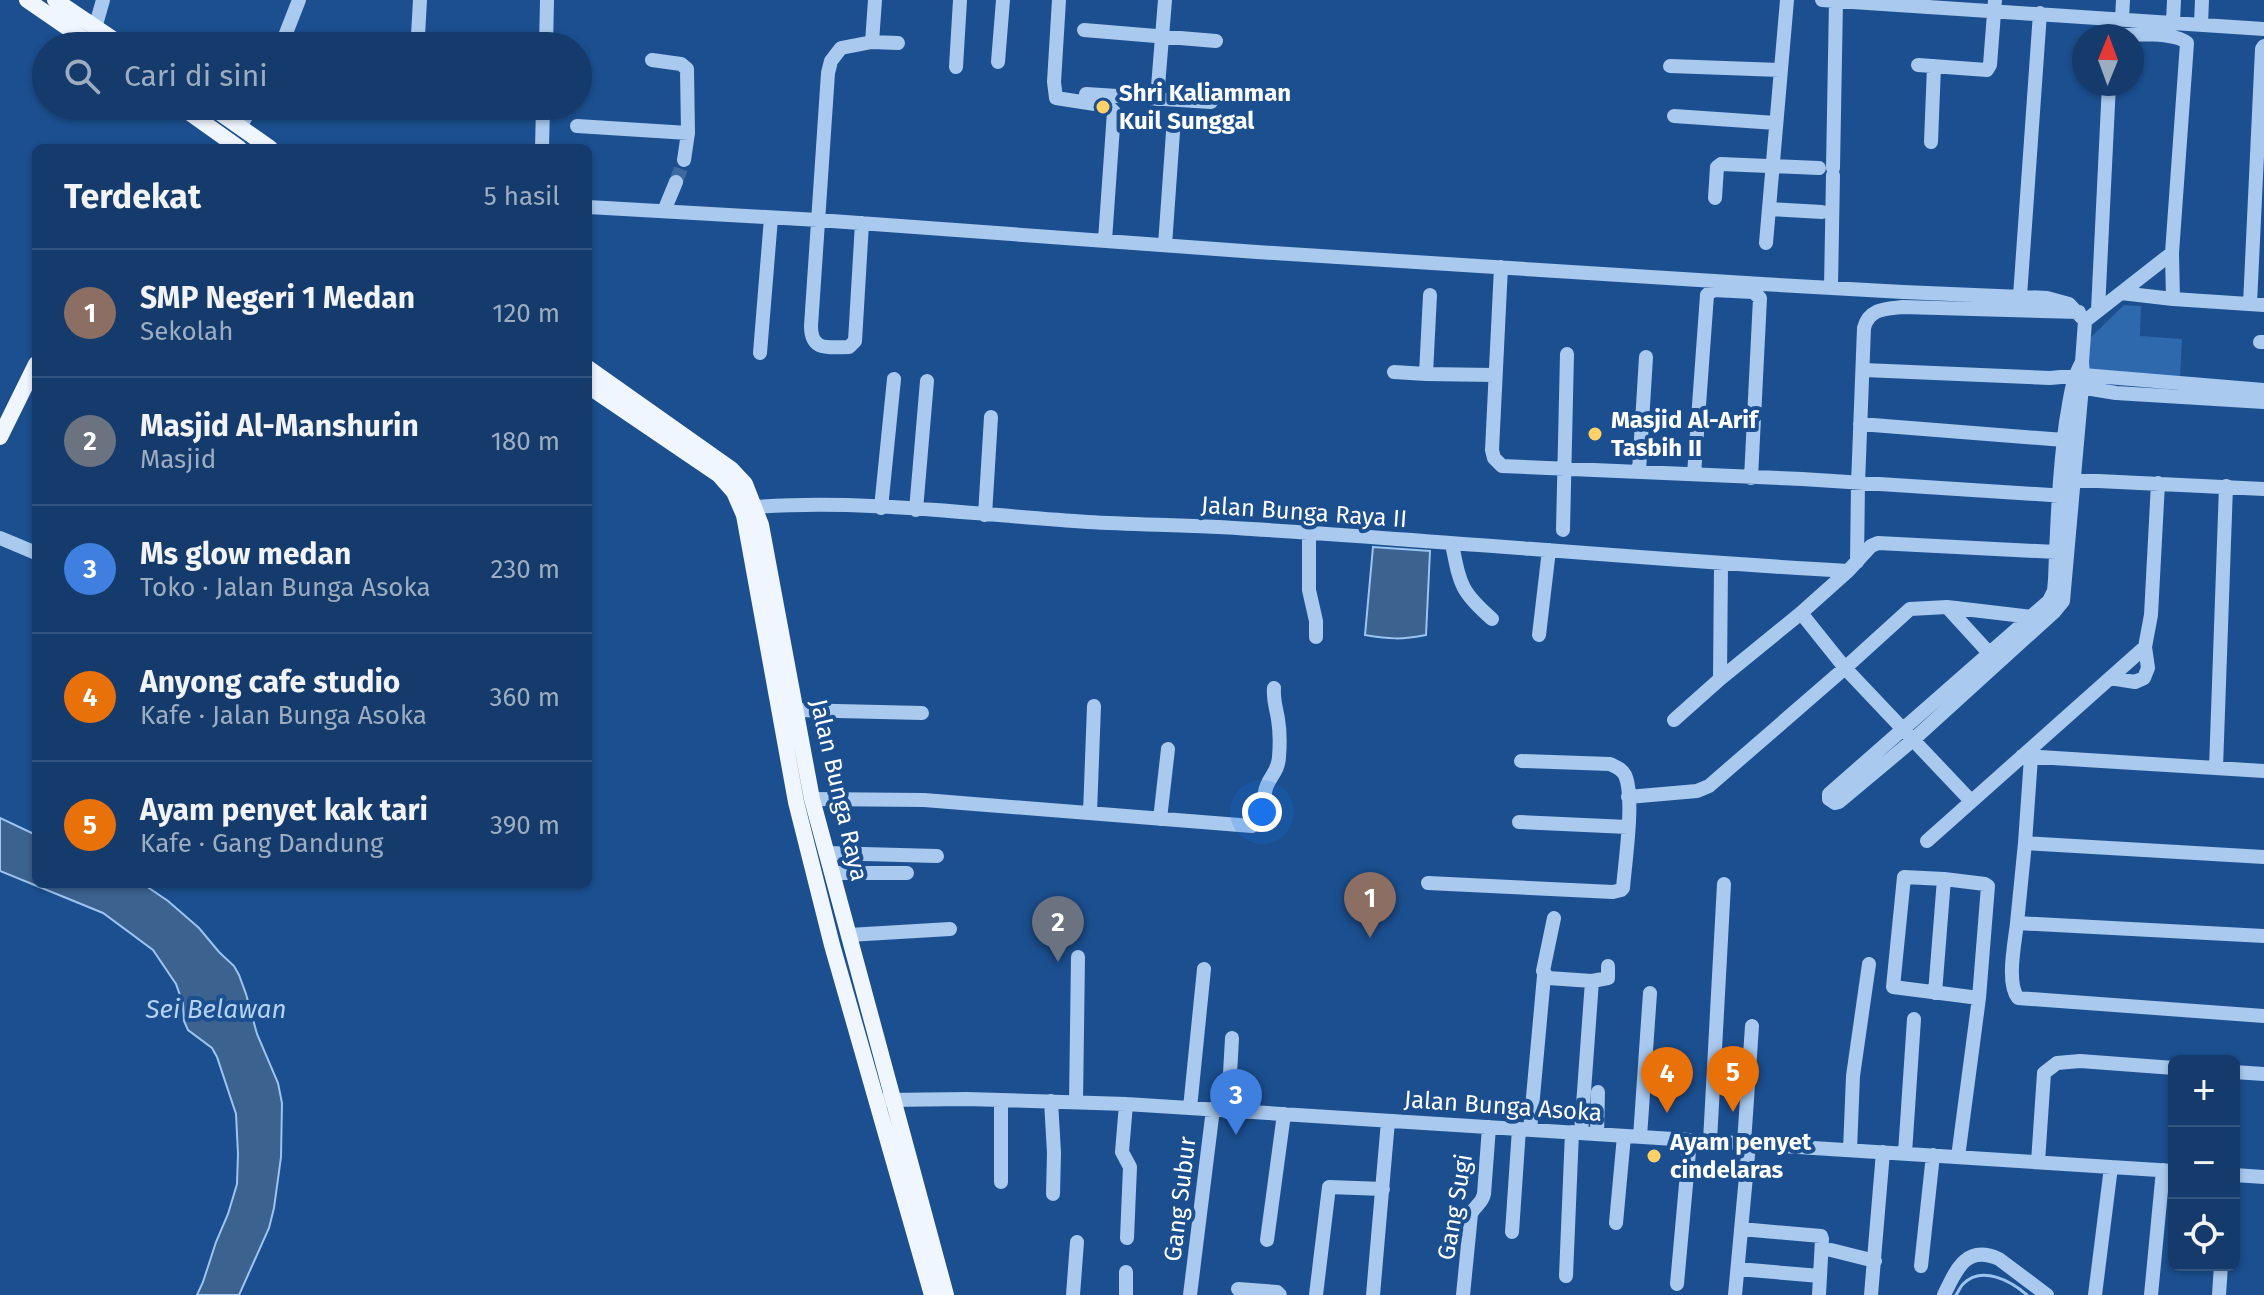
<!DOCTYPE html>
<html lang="id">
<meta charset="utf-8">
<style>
body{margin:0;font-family:"Fira Sans",sans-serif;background:#1d4271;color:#f1f3f6}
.controls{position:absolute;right:24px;bottom:24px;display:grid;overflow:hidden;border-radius:12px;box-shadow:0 2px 6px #0004}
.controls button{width:72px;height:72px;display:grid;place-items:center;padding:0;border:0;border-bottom:2px solid #33557e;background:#143b6b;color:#f1f3f6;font:40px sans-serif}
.compass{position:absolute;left:2072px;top:24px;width:72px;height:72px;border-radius:50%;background:#143b6b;box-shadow:0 2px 6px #0004;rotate:1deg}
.you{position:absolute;left:1262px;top:812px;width:28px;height:28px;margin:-20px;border:6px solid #fff;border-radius:50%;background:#1a73e8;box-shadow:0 0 0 12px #1a73e833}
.badge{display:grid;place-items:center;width:52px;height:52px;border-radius:50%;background:#8abfa5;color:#fff;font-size:26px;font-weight:700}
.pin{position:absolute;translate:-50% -66px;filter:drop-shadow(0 2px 4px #0008)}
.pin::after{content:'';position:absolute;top:42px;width:28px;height:24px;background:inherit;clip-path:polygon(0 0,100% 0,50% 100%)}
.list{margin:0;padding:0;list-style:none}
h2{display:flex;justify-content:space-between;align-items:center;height:104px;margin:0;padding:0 32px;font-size:34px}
h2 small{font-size:26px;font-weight:400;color:#9dadc1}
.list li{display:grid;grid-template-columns:52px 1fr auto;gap:24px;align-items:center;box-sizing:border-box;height:128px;padding:0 32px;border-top:2px solid #33557e}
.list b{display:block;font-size:30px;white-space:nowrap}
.list p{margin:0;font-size:26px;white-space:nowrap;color:#9dadc1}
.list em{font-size:26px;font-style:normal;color:#9dadc1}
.icon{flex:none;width:44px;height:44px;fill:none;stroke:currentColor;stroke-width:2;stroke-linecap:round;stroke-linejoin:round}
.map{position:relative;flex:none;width:2264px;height:1295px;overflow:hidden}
.search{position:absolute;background:#143b6b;box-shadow:0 2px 6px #0004;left:32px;top:32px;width:560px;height:88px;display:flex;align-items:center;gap:20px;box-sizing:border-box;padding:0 28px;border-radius:44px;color:#9dadc1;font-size:30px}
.panel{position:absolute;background:#143b6b;box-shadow:0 2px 6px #0004;left:32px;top:144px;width:560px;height:744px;border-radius:12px}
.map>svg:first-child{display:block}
.green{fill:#2e69ad}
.water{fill:#3c6290;stroke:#9cc4f0;stroke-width:2}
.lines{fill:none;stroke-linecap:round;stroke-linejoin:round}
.stream{stroke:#9cc4f0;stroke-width:3}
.minor-tunnel{stroke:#3d69a0;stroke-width:14;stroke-dasharray:14 7;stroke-linecap:butt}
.minor{stroke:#a9c9ee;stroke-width:14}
.major{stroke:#f0f6ff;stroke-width:16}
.poi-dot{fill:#ffd166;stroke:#1b4f8f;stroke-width:3}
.labels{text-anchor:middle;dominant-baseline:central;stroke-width:8;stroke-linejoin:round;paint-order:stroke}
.poi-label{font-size:24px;font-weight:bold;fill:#fff;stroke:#1b4f8f;text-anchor:start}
.street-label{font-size:24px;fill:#fff;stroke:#1b4f8f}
.water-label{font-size:26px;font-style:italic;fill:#b5d3f5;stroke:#1b4f8f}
</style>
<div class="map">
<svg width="2264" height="1295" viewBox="0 0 2264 1295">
<rect width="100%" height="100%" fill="#1b4f8f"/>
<path class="green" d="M 2124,305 L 2141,306 L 2140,336 L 2182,339 L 2180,381 L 2093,375 L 2087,368 L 2089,339 Z"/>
<path class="water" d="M 1373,547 L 1430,551 L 1426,635 C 1401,640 1389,639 1365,635 Z
M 0,818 L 36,835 L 36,884 L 143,884 L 168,901 L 199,928 L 219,952 L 234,966 L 239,975 L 246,994 L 257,1034 L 278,1083 L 282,1103 L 281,1157 L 274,1208 L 269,1228 L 239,1295 L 197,1295 L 203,1282 L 216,1242 L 228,1214 L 237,1184 L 238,1154 L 236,1114 L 217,1057 L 212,1048 L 188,1030 L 184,1021 L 183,1004 L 176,984 L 153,950 L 103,913 L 0,871 Z"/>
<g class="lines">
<path class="stream" d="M 1956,1295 C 1959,1291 1960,1287 1963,1284 C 1982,1265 2011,1281 2027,1295"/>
<path class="minor-tunnel" d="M 676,182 L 684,160"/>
<path class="minor" d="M 1059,0 L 1054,82 L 1056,98 L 1108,106 L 1114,112 L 1105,240
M 1822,0 L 2264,29
M 2122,19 L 2123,0
M 2173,22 L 2174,0
M 2201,24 L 2202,0
M 95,28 L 103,0
M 1084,30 L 1216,41
M 418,35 L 420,0
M 872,42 L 875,0
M 281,46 L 299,0
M 546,46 L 547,0
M 652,60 L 681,64 L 687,69 L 688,133 L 684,160
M 998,62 L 1003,0
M 1918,65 L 1987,70 L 1990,65 L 1995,0
M 1670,66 L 1781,70
M 956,67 L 960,0
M 1086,94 L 1211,102
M 1157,99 L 1165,0
M 304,108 L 305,106
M 1674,116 L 1776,123
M 577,126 L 688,133
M 240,127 L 252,106
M 1931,142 L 1934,66
M 542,148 L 543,106
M 1833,168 L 1836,1
M 1715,198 L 1717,167 L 1721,164 L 1819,168
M 588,207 L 818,220 L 1257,252 L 1762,284 L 1903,292 L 2047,298 L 2069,304 L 2085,321 L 2082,362 L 2083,375 L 2063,601 L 2054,612 L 1913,740 L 1839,802 L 1835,803 L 1829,799 L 1829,794 L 2049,601 L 2054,591 L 2055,580 C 2057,527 2059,475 2066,422 C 2070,401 2071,381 2082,362
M 1771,209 L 1822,212
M 664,211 L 676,182
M 862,223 L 855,341 L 849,347 C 829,347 811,352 811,326 L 828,73 L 831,61 L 841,48 L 872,42 L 898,43
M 1766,243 L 1787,0
M 1165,245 L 1173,132
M 1501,267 L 1492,450 L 1494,458 L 1502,466 L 1802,479 L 2066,496
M 1831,287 L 1833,175
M 2121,293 L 2173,299 L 2172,253
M 1430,295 L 1426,374 L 1494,375
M 2020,296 L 2040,13
M 2173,299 L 2264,305
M 2250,304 L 2262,49 L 2264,46
M 2098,310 L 2109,84
M 2085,321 L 2172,253 L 2187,43 C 2175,32 2132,34 2116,36
M 2260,342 L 2264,342
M 760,353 L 771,218
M 1864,370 L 2050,378 L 2083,375 L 2264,390
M 1394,372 L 1426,374
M 2073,386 L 2116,393 L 2264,402
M 1860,424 L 2064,440
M 1639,471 L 1646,357
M 1694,474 L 1707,295 L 1713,290 L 1753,292 L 1760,298 L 1751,478
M 2068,481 L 2098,481 L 2264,489
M 755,507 C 866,499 978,515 1088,522 C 1142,525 1197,525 1251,529 C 1450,541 1649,560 1848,571
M 881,508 L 894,379
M 916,510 L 927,381
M 985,515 L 991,417
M 1563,530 L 1567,354
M 1309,533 L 1309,590 L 1316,621 L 1316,637
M 0,538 L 36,553
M 1452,544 C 1460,584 1460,591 1492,619
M 1857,562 L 1858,484 L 1864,328 C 1869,308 1886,309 1903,307 L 2079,312
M 1947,607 L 1990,654
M 1801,613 L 1845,668 L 1971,801
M 1539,635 L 1549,550
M 2110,678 L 2135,682 L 2144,678 L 2148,668 L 2145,647
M 1720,679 L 1721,564
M 795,710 L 922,713
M 1674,720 L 1720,679 L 1801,613 L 1848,571 L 1871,546 L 1878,543 L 2056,552
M 2022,756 L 2264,771
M 2031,757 L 2025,843 L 2264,857
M 2216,768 L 2226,486
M 1628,797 L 1697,791 L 1709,786 L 1845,668 L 1910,609 L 1947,607 L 2032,617
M 812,799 L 924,800 L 1252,826 C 1265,818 1263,805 1265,792 C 1267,778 1278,774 1279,757 C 1280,745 1280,731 1278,719 C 1276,707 1273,700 1274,688
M 1090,813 L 1094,706
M 1160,819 L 1168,749
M 1519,822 L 1628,827
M 1927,841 L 2145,647 L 2151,615 L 2158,483
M 2025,843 L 2017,923 L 2264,936
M 827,853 L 937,856
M 833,873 L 907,873
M 1428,883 L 1613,892 L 1621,890 L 1623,888 C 1625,862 1635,797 1625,775 C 1621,768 1616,767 1610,764 L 1521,761
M 1554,918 L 1543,971 L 1548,978 L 1592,981 L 1581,1133
M 2017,923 C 2015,942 2006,983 2018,998 L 2264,1016
M 849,935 L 950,929
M 1592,981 L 1608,978 L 1608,966
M 1935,993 L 1944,879
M 2234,1072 L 2264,1074
M 885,1100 L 967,1099 L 1126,1104 L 2174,1171
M 1001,1100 L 1001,1182
M 1051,1101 L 1054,1153 L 1053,1194
M 1076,1102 L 1078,957
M 1126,1104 L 1122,1152 L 1130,1167 L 1127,1238
M 1190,1108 L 1204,969
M 1228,1110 L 1232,1038
M 1530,1130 L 1544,976
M 1597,1134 L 1598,1092
M 1640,1137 L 1650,993
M 1710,1141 L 1724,884
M 1744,1143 L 1752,1026
M 1850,1150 L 1853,1076 L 1869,964
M 1905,1153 L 1914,1019
M 1958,1157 L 1979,998 L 1988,886 L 1985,884 L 1944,879 L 1904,877 L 1893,987 L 1979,998
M 2038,1162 L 2044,1073 L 2057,1063 L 2080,1061 L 2174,1068
M 2234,1175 L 2264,1177
M 1616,1223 L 1624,1136
M 1741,1229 L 1821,1236 L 1822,1239 L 1819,1295
M 1512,1232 L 1519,1129
M 1267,1240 L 1284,1114
M 1831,1250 L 1875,1261
M 1921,1266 L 1933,1155
M 1738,1269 L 1820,1276
M 1566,1276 L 1572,1132
M 1677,1284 L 1690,1140
M 1238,1289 L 1277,1292 L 1280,1295
M 1073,1295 L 1077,1242
M 1126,1295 L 1126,1272
M 1190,1295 L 1213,1109
M 1316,1295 L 1329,1187 L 1383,1189
M 1373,1295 L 1388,1121
M 1463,1295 L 1471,1214 C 1475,1205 1482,1204 1484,1194 L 1489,1127
M 1735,1295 L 1749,1144
M 1871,1295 L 1883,1152
M 1944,1295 C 1956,1270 1966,1244 1999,1259 L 2047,1295
M 2095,1295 L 2111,1167
M 2151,1295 L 2163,1170
M 2219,1295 L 2221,1265"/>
<path class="major" d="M 27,0 L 94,46
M 55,0 L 123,46
M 180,106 L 239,148
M 210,106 L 270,148
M 588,368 L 731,469 L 745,484 L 761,525 L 812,799 L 946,1295
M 588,386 L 719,475 L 734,492 L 744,515 L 796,802 L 832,945 L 932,1295
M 0,437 L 36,364"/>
</g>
<g class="poi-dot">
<circle cx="1103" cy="107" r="8"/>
<circle cx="1595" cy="434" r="8"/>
<circle cx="1654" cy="1156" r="8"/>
</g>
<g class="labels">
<g class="poi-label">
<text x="1119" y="93">Shri Kaliamman<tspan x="1119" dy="28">Kuil Sunggal</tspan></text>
<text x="1611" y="420">Masjid Al-Arif<tspan x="1611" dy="28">Tasbih II</tspan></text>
<text x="1670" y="1142">Ayam penyet<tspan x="1670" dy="28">cindelaras</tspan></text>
</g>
<g class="street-label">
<text transform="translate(1304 512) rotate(4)">Jalan Bunga Raya II</text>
<text transform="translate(839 790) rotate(77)">Jalan Bunga Raya</text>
<text transform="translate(1503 1106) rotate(4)">Jalan Bunga Asoka</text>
<text transform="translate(1180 1199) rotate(-83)">Gang Subur</text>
<text transform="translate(1455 1207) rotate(-80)">Gang Sugi</text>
</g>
<g class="water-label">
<text x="216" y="1009">Sei Belawan</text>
</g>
</g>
</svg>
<div class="controls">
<button>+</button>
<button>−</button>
<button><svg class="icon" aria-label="locate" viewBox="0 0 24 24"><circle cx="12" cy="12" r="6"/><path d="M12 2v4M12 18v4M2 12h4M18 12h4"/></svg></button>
</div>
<svg class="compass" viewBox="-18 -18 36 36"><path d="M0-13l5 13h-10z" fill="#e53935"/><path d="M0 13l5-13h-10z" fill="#9dadc1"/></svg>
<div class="you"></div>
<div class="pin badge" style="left:1370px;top:938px;background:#8d6e63">1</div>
<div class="pin badge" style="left:1058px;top:962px;background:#6b7280">2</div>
<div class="pin badge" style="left:1236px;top:1135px;background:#3f7fe0">3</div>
<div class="pin badge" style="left:1667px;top:1113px;background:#e8710a">4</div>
<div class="pin badge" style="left:1733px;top:1112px;background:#e8710a">5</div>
<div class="search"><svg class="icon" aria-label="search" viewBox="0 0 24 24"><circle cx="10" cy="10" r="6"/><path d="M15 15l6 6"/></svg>Cari di sini</div>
<section class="panel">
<h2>Terdekat<small>5 hasil</small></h2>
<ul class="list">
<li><span class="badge" style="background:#8d6e63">1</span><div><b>SMP Negeri 1 Medan</b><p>Sekolah</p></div><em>120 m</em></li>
<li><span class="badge" style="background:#6b7280">2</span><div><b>Masjid Al-Manshurin</b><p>Masjid</p></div><em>180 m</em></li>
<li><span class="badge" style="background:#3f7fe0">3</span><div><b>Ms glow medan</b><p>Toko · Jalan Bunga Asoka</p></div><em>230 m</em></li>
<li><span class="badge" style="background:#e8710a">4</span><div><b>Anyong cafe studio</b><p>Kafe · Jalan Bunga Asoka</p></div><em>360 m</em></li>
<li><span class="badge" style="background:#e8710a">5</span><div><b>Ayam penyet kak tari</b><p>Kafe · Gang Dandung</p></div><em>390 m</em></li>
</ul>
</section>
</div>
